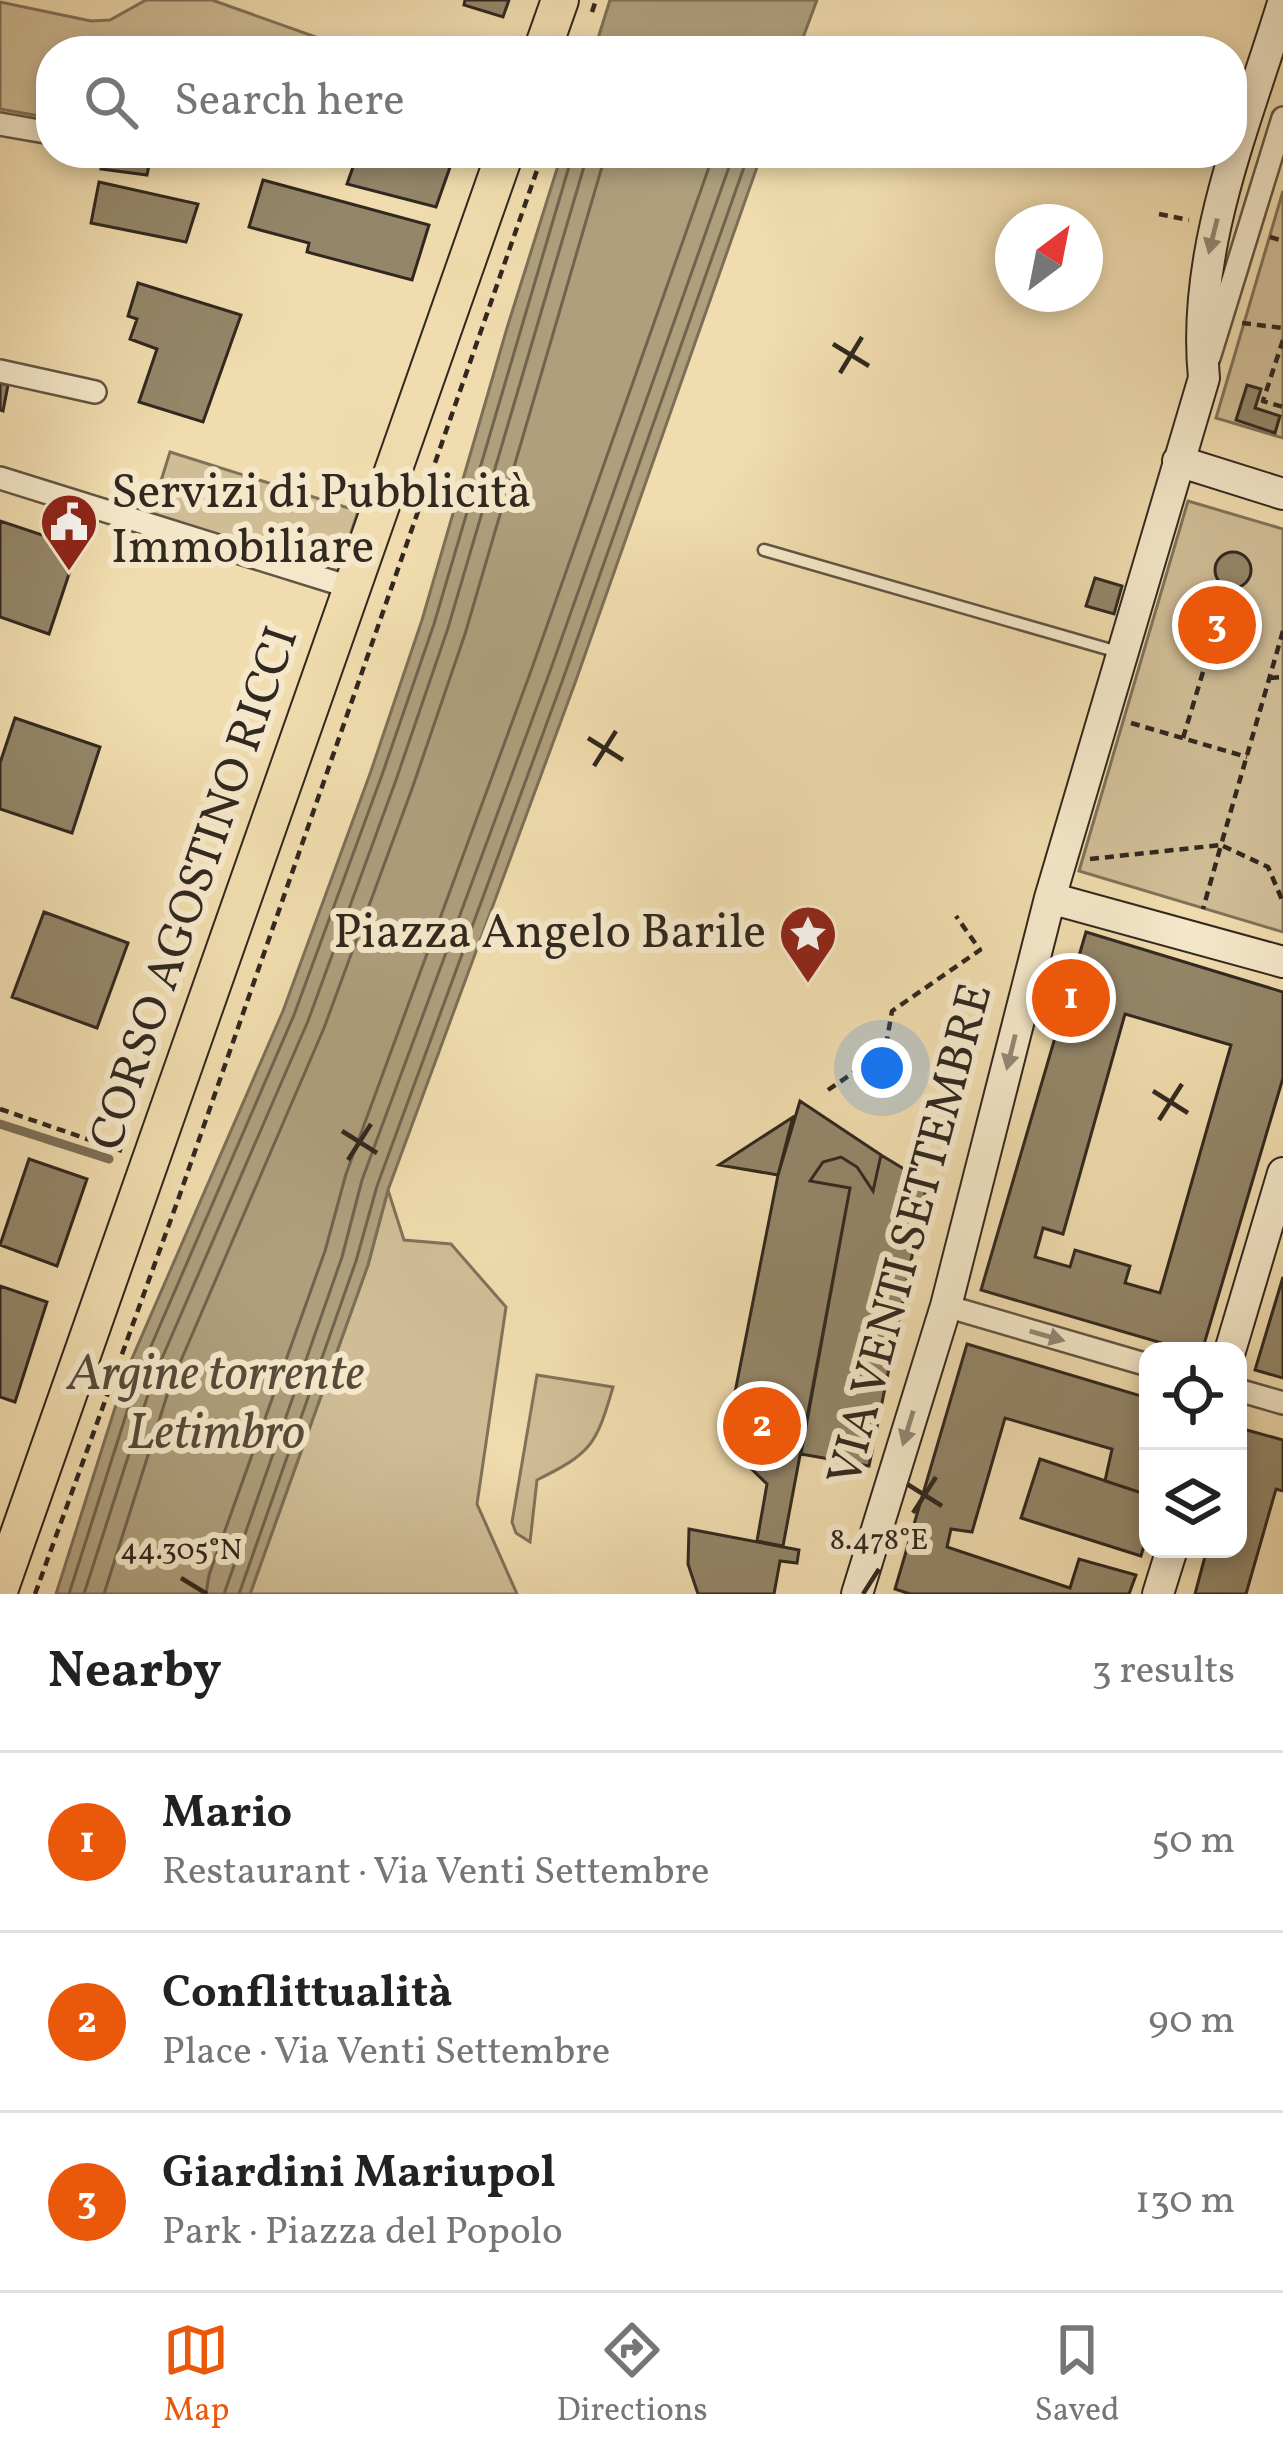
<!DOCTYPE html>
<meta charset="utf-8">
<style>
body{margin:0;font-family:Vollkorn,serif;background:#f2f2f2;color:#222}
.controls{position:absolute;right:36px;bottom:36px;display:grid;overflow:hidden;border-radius:24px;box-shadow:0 6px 18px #0003}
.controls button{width:108px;height:108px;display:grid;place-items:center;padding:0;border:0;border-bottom:3px solid #e0e0e0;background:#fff;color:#222;font:60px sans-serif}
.compass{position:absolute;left:995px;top:204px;width:108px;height:108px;border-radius:50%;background:#fff;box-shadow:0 6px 18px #0003;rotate:32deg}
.you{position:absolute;left:882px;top:1068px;width:42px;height:42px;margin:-30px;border:9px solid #fff;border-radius:50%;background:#1a73e8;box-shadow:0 0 0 18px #1a73e833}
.badge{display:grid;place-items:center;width:78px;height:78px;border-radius:50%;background:#ea580c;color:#fff;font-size:39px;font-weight:700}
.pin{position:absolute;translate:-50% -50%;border:6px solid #fff;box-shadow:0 3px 12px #0006}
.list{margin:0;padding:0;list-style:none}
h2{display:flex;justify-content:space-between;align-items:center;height:156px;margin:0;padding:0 48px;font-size:51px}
h2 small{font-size:39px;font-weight:400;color:#767676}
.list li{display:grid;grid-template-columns:78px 1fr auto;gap:36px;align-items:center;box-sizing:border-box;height:180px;padding:0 48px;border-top:3px solid #e0e0e0}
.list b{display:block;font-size:45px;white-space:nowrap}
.list p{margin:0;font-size:39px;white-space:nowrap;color:#767676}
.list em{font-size:39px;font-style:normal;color:#767676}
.icon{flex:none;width:66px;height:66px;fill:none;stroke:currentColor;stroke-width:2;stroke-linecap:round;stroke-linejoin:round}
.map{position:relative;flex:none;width:1283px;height:1594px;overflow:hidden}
.search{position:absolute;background:#fff;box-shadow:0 6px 18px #0003;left:36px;right:36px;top:36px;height:132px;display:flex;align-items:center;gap:30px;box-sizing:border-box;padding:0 42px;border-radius:48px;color:#767676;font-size:45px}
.sheet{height:696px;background:#fff}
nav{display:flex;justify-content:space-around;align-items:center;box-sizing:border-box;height:168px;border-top:3px solid #e0e0e0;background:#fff;font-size:33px;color:#767676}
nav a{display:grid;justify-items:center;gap:6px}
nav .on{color:#ea580c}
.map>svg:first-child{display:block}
.green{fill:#d0bd96;stroke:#80725a;stroke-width:3}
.water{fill:#af9f7d;stroke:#7d6f57;stroke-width:3}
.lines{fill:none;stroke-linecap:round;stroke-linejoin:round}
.shore{stroke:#70644e;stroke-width:3}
.stream{stroke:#7d6f57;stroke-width:9}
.building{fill:#948669;stroke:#31281f;stroke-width:3;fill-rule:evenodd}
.lane-casing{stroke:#615543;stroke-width:15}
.street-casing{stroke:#615543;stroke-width:26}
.secondary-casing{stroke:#31281f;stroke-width:34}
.primary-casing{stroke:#31281f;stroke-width:40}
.path{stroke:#31281f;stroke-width:4.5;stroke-dasharray:9 6;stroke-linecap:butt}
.lane{stroke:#f5e8ca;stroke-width:10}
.street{stroke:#f5e8ca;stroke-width:21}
.secondary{stroke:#f5e8ca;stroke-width:30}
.primary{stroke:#f0dcae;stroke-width:36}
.oneway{fill:#938874}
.ticks{fill:none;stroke:#31281f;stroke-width:4.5}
.labels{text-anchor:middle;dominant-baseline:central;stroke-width:12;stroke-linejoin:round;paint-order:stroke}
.poi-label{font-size:48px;fill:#31281f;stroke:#f5e8ca;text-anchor:start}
.street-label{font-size:48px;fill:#31281f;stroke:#f5e8ca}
.water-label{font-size:51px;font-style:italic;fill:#574c3b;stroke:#f5e8ca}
.ticks-label{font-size:30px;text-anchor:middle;fill:#31281f;stroke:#f5e8ca;stroke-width:12;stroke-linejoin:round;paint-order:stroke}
</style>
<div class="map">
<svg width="1283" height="1594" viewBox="0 0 1283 1594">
<rect width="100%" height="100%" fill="#f0dcae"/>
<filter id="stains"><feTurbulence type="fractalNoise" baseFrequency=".00167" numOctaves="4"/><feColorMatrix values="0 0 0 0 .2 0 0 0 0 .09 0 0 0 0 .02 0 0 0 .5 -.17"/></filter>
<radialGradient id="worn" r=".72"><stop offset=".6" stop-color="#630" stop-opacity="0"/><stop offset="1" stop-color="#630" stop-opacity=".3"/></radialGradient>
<path class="green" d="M 146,0 L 212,0 L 355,51 L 51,51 L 51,95 L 45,117 L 0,109 L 0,2 L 91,21 L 110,20 Z
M 1283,191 L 1283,438 L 1216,418 Z
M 170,452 L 358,511 L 338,573 L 151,513 Z
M 1188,501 L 1283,529 L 1283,932 L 1079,871 Z
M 388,1190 L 404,1240 L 451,1244 L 506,1307 L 477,1504 L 517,1594 L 250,1594 L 368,1265 Z
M 537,1375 L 613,1387 C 596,1446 591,1453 537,1480 L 530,1542 L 516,1533 L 512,1522 Z"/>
<path class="water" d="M 610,0 L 817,0 L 798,51 L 594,51 Z
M 562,153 L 762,153 L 575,683 L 388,1190 L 368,1265 L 250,1594 L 56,1594 L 127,1370 L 283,1011 L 371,771 L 422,620 L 507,328 Z"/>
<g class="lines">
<path class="shore" d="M 69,1594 L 139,1374 L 294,1015 L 382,775 L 434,624 L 573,153
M 84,1594 L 153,1379 L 308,1021 L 396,780 L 448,628 L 588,153
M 104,1594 L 170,1386 L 324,1028 L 413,786 L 465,634 L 606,153
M 206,1594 L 209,1575 L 325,1251 L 346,1174 L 532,668 L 714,153
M 224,1594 L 342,1257 L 362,1180 L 549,674 L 734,153
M 239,1594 L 356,1261 L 377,1186 L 563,679 L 749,153"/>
<path class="stream" d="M 0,1124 L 109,1159"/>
</g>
<path class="building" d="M 465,0 L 509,0 L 503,17 L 464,5 Z
M 104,153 L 151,155 L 147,175 L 101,169 Z
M 358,153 L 455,153 L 436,207 L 347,184 Z
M 263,180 L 429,225 L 412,280 L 307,252 L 309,243 L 249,227 Z
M 99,182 L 198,204 L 186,242 L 91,223 Z
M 138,283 L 241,315 L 203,422 L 139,402 L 157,349 L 130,339 L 137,319 L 128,316 Z
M 0,383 L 8,385 L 3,411 L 0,410 Z
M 1247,385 L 1261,389 L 1255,408 L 1280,416 L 1275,433 L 1236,420 Z
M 0,521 L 78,547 L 49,634 L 0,617 Z
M1215 570a18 18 0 1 1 36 0a18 18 0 1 1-36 0Z
M 1095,578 L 1122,586 L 1114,614 L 1086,606 Z
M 15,718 L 100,747 L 72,833 L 0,809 L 0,763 Z
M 44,912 L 128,943 L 97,1028 L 12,997 Z
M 1086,932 L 1283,992 L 1283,1078 L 1202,1351 L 1189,1351 L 981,1290 ZM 1125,1014 L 1231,1045 L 1160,1293 L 1125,1283 L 1130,1266 L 1075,1250 L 1070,1267 L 1035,1257 L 1043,1228 L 1063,1234 Z
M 800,1101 L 881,1155 L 873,1191 L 857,1167 L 841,1157 L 823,1162 L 810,1181 L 850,1188 L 783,1546 L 757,1541 L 767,1484 L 725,1443 L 778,1175 Z
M 793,1117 L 778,1175 L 719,1165 Z
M 881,1155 L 927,1183 L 869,1466 L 801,1454 L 850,1188 L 810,1181 L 823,1162 L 841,1157 L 857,1167 L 873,1191 Z
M 29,1159 L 87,1179 L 57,1266 L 0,1245 Z
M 1283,1277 L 1283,1378 L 1255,1370 Z
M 0,1286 L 47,1302 L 15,1402 L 0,1397 Z
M 967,1344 L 1148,1398 L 1148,1495 L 1105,1481 L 1112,1449 L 1005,1418 L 972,1532 L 951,1529 L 947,1547 L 1070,1588 L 1079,1559 L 1136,1575 L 1129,1594 L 910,1594 L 895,1589 Z
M 1243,1429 L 1283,1440 L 1283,1491 L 1276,1489 L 1246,1594 L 1195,1594 L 1207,1549 L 1238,1549 L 1238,1446 Z
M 1040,1459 L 1148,1495 L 1148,1532 L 1141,1556 L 1021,1518 Z
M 689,1529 L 799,1550 L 797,1563 L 780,1561 L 774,1594 L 698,1594 L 688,1564 Z"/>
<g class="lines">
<defs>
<path id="lane" d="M 764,550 L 1118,652"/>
<path id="street" d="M 0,124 L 51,133
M 1209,358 L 1283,118
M 0,371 L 95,392
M 0,478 L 353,588
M 946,1306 L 1148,1365
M 1238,1390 L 1283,1403"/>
<path id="secondary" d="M 1178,461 L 1283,494
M 1050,898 L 1283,962
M 1230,1351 L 1283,1173
M 857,1594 L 946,1306 L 1050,898 L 1204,378 C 1191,250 1246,124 1283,3
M 1158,1594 L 1172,1549"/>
<path id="primary" d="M 542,51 L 560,0
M 0,1588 L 505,153"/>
</defs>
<use href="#lane" class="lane-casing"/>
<use href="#street" class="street-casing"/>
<use href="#secondary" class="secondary-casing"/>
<use href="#primary" class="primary-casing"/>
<path class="path" d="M 592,12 L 596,0
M 1159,214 L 1189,220
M 1270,237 L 1283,241
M 1242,323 L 1283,328
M 1283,340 L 1263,401 L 1283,407
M 1283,631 L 1221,845 L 1268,867 L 1283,902
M 1270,678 L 1283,677
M 1131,723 L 1247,757
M 1183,738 L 1206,662
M 1090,859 L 1221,845 L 1203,909
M 828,1090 L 885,1051 L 892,1011 L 980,950 L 956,916
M 0,1109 L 122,1151
M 35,1594 L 179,1197 L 543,153"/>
<use href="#lane" class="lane"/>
<use href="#street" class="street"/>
<use href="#secondary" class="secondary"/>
<use href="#primary" class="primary"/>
</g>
<defs><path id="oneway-solid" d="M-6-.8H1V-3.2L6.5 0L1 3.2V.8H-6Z" transform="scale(3)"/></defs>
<g class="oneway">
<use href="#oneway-solid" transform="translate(1213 236) rotate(104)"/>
<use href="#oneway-solid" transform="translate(1011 1052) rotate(104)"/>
<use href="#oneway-solid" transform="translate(1047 1336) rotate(16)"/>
<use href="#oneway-solid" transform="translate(908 1428) rotate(107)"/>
</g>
<path class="ticks" d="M 833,344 L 869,366M 840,373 L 862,337M 588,738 L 623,760M 594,766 L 616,731M 1153,1091 L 1188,1113M 1159,1120 L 1182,1084M 342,1131 L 377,1153M 348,1160 L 371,1124M 907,1484 L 942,1506M 913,1513 L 936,1477M 181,1578 L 207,1594M 863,1594 L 879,1569"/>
<defs>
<symbol id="civic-pin" viewBox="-11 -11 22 30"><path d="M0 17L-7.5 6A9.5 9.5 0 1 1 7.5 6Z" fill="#8f2418" stroke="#f5e8ca"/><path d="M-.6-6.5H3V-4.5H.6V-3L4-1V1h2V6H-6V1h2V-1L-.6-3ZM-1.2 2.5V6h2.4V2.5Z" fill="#fff"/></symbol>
<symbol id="sight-pin" viewBox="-11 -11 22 30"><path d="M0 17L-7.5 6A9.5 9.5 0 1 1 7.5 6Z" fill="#8f2418" stroke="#f5e8ca"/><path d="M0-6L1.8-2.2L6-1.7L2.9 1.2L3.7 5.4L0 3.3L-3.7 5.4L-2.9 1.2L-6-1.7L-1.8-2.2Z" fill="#fff"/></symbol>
</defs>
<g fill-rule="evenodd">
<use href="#civic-pin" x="36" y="489" width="66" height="90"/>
<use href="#sight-pin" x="775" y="901" width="66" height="90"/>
</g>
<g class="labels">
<g class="poi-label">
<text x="111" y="494">Servizi di Pubblicità<tspan x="111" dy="55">Immobiliare</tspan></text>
<text x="766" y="934" text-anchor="end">Piazza Angelo Barile</text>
</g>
<g class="street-label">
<text transform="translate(196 889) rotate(-71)">CORSO AGOSTINO RICCI</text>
<text transform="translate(912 1235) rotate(-75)">VIA VENTI SETTEMBRE</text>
</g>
<g class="water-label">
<text x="216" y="1375">Argine torrente<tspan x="216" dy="59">Letimbro</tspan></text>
</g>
</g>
<g class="ticks-label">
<text x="879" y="1549">8.478°E</text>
<text x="181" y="1559">44.305°N</text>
</g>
<rect width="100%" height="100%" filter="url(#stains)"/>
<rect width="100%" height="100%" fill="url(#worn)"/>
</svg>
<div class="controls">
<button><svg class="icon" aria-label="locate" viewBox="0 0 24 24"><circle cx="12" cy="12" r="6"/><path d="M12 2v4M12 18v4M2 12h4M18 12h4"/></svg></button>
<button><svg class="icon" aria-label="layers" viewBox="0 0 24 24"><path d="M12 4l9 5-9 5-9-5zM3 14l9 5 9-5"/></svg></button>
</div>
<svg class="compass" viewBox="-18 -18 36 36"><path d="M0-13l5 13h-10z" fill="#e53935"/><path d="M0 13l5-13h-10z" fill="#767676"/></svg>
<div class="you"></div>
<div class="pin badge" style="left:1071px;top:998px">1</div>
<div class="pin badge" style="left:762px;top:1426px">2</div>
<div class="pin badge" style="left:1217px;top:625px">3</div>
<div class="search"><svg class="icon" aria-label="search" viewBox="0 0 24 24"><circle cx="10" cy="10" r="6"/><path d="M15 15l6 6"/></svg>Search here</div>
</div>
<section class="sheet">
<h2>Nearby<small>3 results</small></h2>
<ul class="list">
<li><span class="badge">1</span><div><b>Mario</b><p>Restaurant · Via Venti Settembre</p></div><em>50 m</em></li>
<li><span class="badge">2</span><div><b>Conflittualità</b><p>Place · Via Venti Settembre</p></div><em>90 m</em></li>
<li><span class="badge">3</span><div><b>Giardini Mariupol</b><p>Park · Piazza del Popolo</p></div><em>130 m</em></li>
</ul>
</section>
<nav>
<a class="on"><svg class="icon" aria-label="map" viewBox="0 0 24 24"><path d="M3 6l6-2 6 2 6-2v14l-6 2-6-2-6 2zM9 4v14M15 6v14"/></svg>Map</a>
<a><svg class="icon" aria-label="directions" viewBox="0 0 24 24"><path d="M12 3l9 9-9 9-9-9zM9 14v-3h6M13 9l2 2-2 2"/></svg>Directions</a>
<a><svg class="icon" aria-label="saved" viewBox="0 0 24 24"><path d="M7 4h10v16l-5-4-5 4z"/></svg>Saved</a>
</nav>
